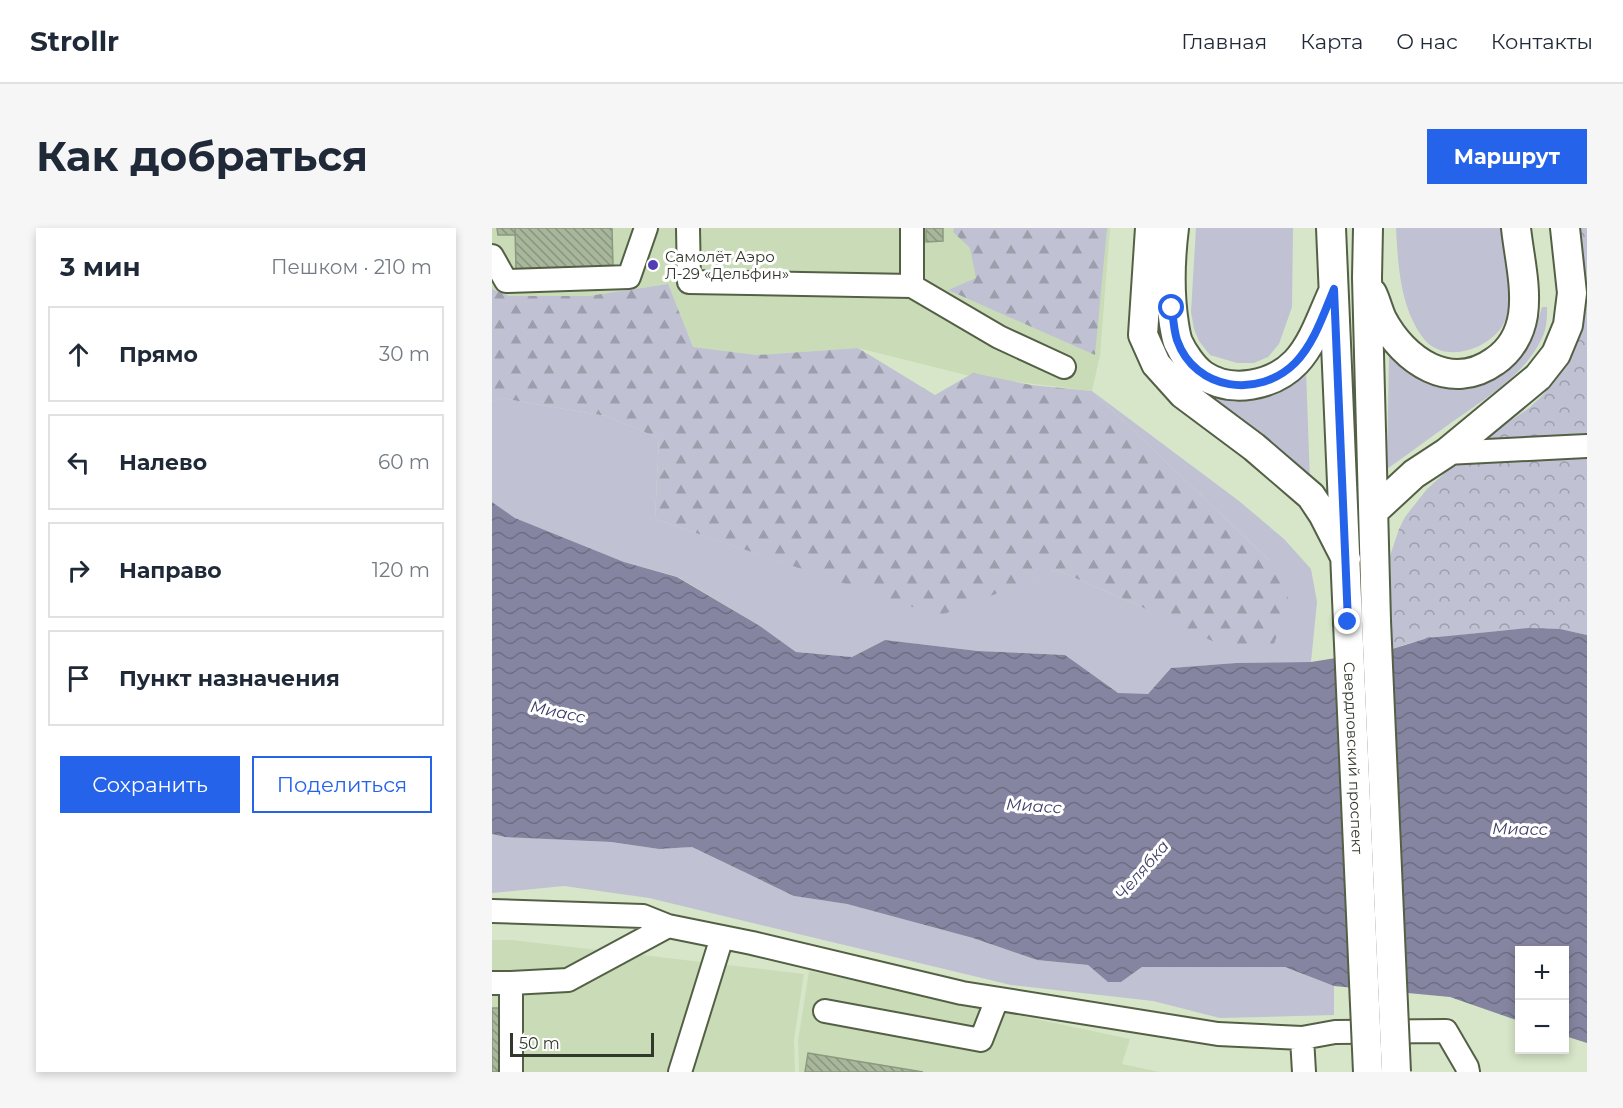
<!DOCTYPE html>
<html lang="ru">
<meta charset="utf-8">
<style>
body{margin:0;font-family:Montserrat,sans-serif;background:#f6f6f7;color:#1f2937}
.controls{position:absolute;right:18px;bottom:18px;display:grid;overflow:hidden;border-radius:0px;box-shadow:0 3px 9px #0003}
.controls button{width:54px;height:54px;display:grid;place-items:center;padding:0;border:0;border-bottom:2px solid #e0e1e3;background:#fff;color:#1f2937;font:30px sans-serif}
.scale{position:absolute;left:18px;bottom:15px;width:144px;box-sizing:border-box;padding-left:6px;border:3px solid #32382c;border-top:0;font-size:16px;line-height:21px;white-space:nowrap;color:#32382c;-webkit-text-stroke:4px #fff;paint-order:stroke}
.stop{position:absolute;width:18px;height:18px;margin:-14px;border:4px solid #2563eb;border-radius:50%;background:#fff}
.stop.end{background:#2563eb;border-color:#fff;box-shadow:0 2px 6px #0008}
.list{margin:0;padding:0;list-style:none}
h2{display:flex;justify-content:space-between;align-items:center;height:78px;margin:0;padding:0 24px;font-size:26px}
h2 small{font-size:20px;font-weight:400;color:#747a83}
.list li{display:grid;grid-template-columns:39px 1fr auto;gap:18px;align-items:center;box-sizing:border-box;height:96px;margin:0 12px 12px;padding:0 12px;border:2px solid #e0e1e3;border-radius:0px}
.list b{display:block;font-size:22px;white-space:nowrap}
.list em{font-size:20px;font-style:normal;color:#747a83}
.actions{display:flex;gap:12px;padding:18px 24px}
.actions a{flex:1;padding:14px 0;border:2px solid #2563eb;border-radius:0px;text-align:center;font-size:21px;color:#2563eb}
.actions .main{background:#2563eb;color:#fff}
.icon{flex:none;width:33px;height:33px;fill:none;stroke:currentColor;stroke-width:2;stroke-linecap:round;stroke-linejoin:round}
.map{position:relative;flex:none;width:1095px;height:844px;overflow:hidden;border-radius:0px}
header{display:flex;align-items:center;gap:36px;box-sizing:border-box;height:84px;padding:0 30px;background:#fff;border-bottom:2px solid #e0e1e3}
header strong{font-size:28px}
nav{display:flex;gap:33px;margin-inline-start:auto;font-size:21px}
.intro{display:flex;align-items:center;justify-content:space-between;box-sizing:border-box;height:144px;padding:0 36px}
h1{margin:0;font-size:42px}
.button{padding:15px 27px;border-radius:0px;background:#2563eb;color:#fff;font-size:21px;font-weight:700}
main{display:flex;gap:36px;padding:0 36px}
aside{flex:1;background:#fff;border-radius:0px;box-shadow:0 3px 9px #0003}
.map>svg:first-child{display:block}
.built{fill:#c9dcb7}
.grass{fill:#c0c1d3}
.forest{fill:url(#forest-firs)}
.park{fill:url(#park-crowns)}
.water{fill:url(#water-waves)}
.building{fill:url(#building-back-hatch);stroke:#8b9a7e;stroke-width:1.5}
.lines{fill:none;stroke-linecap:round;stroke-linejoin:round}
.minor-casing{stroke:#546046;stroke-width:26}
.major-casing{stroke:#546046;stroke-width:32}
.minor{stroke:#fff;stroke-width:22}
.major{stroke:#fff;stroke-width:28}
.major-bridge-casing{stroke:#546046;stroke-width:32;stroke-linecap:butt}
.major-bridge{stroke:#fff;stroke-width:28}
.route{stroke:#2563eb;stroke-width:8}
.poi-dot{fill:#503eb5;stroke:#fff;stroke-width:2}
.labels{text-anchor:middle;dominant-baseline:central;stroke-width:6;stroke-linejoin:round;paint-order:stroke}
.poi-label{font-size:15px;fill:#32382c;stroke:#fff;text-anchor:start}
.street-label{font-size:15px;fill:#32382c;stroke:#fff}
.water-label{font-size:16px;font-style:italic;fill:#3c3b66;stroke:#fff}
</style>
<header>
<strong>Strollr</strong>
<nav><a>Главная</a><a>Карта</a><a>О нас</a><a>Контакты</a></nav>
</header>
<div class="intro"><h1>Как добраться</h1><a class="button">Маршрут</a></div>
<main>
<aside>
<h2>3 мин<small>Пешком · 210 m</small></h2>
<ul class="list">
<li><svg class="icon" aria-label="ahead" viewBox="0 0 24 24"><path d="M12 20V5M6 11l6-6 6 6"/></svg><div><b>Прямо</b></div><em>30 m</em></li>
<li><svg class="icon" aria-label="left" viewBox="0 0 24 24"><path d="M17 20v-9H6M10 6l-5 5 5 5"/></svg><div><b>Налево</b></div><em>60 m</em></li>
<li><svg class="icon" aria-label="right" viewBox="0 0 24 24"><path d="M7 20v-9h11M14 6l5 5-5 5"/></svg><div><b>Направо</b></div><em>120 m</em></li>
<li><svg class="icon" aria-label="arrive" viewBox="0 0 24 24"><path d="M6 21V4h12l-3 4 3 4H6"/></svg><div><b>Пункт назначения</b></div></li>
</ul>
<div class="actions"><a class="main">Сохранить</a><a>Поделиться</a></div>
</aside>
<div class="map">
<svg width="1095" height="844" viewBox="0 0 1095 844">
<defs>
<pattern id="forest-firs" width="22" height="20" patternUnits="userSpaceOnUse" patternTransform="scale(1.5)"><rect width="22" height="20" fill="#c0c1d3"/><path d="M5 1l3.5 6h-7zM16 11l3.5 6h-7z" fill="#9d9eab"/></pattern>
<pattern id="park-crowns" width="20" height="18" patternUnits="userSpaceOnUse" patternTransform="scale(1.5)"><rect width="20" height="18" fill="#c0c1d3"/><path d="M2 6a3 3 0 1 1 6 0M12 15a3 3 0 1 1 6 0" fill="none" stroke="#9d9eab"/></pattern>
<pattern id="water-waves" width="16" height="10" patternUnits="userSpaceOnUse" patternTransform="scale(1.5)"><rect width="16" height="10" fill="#8585a1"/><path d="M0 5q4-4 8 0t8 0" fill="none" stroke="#6d6e83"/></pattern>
<pattern id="building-back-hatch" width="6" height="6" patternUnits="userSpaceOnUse" patternTransform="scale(1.5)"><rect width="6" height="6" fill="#a8b69b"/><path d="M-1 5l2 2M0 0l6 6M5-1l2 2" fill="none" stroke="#89957f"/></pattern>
</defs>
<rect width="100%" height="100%" fill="#d7e6c8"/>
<path class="built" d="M 0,0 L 618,0 L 608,127 L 600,163 L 478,148 L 366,120 L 265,127 L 201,119 L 175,56 L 96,68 L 17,68 L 0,61 Z
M 0,712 L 20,712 L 312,746 L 302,812 L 303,844 L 0,844 Z
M 317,743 L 638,811 L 630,836 L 668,844 L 307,844 L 306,813 Z"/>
<path class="grass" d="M 704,0 L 801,0 L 800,79 L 787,116 L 776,129 L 762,135 L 745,135 L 718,127 L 707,113 L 702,101 L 699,84 Z
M 904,0 L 1011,0 L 1019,61 C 1018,73 1017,86 1011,97 C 996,122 952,136 932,111 C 908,80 906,37 904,0 Z
M 1050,79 L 1055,79 C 1055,90 1055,100 1050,110 C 1033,147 994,170 963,192 C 940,208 918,225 895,241 L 897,128 L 920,146 L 941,155 L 1030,126 L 1043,103 Z
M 814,142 L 818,254 L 725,177 L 725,169 L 742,174 L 769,170 L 793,162 Z
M 600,163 L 747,273 L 792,311 L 819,341 L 825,374 L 819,434 L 744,435 L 679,440 L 656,466 L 625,466 L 573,427 L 486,423 L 393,412 L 360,429 L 304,424 L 268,398 L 186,349 L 132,334 L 23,290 L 0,274 L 0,173 L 9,170 L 114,188 L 167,210 L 163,291 L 446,387 L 565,342 L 648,378 L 779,334 Z
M 0,606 L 13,609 L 119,614 L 167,621 L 200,619 L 302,668 L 355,676 L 481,710 L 545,732 L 596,737 L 616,753 L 629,754 L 650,739 L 793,739 L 842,758 L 842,787 L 728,790 L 661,773 L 519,757 L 157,670 L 72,658 L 0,665 Z"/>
<path class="forest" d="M 462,0 L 615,0 L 603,127 L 456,62 L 484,50 L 478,20 L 461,4 Z
M 176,56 L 201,119 L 265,127 L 366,120 L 443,167 L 481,145 L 539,157 L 600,163 L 779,334 L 797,372 L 782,416 L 747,426 L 648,378 L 565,342 L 447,388 L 163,291 L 167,210 L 114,188 L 9,170 L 0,173 L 0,61 L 17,68 L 96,68 Z"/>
<path class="park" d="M 1079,0 L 1095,0 L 1095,407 C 1056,397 1018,402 978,406 C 952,409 926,411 900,421 L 898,328 L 907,301 L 913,289 L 935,261 L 986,215 L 1037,180 L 1051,167 L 1073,137 Z"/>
<path class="water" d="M 0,274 L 23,290 L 132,334 L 185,349 L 268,398 L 304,424 L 360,429 L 393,412 L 486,423 L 573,427 L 626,465 L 656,466 L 679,440 L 744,435 L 819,434 L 900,421 L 936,410 L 1036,400 L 1068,401 L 1095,407 L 1095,815 L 1073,808 L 1072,722 L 1028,722 L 1027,793 L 958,769 L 842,758 L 793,739 L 650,739 L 629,754 L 616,754 L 596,737 L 545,732 L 481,710 L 355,676 L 302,668 L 200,619 L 167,621 L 119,614 L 13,609 L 0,606 Z"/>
<path class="building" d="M 5,0 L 23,0 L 23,7 L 6,7 Z
M 23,0 L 120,0 L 121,38 L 24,41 Z
M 434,0 L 451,0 L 451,13 L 434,14 Z
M 0,780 L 8,780 L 8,844 L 0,844 Z
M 316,825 L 431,844 L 313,844 Z"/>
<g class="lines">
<defs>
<path id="minor" d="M 196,0 L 197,54 L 420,58 L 507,109 L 572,139
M 420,0 L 420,58
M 0,28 L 14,53 L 137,49 L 154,0
M 954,225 L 1095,218
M 0,683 L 151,688 L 176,698 L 260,715 L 470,765 L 726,806 L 810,810
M 0,755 L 19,755 L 19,844
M 19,755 L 76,752 L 176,698
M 333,783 L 489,812 L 505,771
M 188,844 L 230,709
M 812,844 L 810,810 L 843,804 L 954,803 L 975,839 L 976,844"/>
<path id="major" d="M 658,0 L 651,107 L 664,136 L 691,166 L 762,219 L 819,268 L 831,286 L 854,331
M 682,0 C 678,32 677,64 682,96 C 683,102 684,109 686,114 C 691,125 701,140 711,147 C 739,166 781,158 804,134 C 821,116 830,88 840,66
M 839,0 L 856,394
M 876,0 L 875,50 L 884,393
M 880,65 C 884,73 886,82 890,91 C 912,133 959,165 1003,133 C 1018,123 1028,106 1031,87 C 1035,59 1027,28 1024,0
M 882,283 L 922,246 L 954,225 L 1046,149 L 1064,126 L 1076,97 L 1080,65 L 1073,0"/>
</defs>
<use href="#minor" class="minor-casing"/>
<use href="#major" class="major-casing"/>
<use href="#minor" class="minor"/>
<use href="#major" class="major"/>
<defs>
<g id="major-bridge">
<path d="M 884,393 L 904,844"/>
<path id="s1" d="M 856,394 L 876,844"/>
</g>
</defs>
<use href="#major-bridge" class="major-bridge-casing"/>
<use href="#major-bridge" class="major-bridge"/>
</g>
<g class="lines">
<path class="route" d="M 680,80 C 681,90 682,103 685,112 C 703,163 767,171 803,135 C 822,116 832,85 842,61 L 856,394"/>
</g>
<circle class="poi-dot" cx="161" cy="37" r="6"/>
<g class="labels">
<g class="poi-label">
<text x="173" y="28">Самолёт Аэро<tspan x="173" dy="17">Л-29 «Дельфин»</tspan></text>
</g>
<g class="street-label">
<text stroke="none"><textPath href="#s1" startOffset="136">Свердловский проспект</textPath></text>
</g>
<g class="water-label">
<text transform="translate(66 484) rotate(12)">Миасс</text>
<text transform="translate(542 578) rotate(4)">Миасс</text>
<text transform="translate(1028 601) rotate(1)">Миасс</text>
<text transform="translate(650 642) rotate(-49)">Челябка</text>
</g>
</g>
</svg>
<div class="controls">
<button>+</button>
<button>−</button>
</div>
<div class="scale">50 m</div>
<div class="stop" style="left:680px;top:80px"></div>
<div class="stop end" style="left:856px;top:394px"></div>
</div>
</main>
